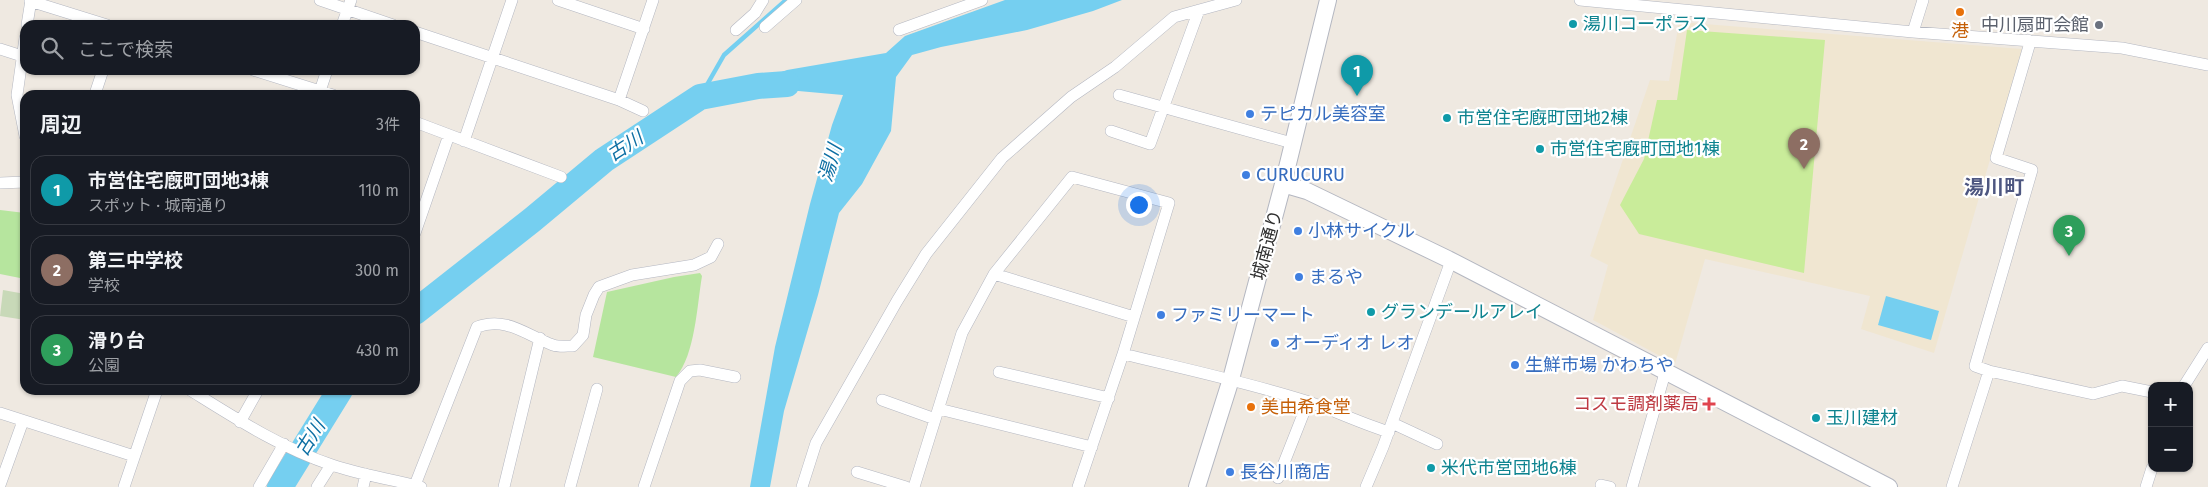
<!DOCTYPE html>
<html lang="ja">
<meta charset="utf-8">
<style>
body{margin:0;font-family:"Fira Sans","Noto Sans JP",sans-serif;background:#242831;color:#f1f3f6}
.controls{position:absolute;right:15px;bottom:15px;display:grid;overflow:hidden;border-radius:10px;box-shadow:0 1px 4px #0004}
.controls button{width:45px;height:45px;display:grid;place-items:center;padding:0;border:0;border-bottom:1px solid #363941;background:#171b24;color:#f1f3f6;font:25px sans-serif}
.you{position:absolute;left:1138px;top:204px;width:18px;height:18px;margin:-12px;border:4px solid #fff;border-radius:50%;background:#1a73e8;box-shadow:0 0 0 8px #1a73e833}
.badge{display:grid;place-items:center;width:32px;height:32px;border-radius:50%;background:#4264fb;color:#fff;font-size:16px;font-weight:700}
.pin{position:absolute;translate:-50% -41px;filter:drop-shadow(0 1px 2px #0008)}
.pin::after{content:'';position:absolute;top:26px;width:18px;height:15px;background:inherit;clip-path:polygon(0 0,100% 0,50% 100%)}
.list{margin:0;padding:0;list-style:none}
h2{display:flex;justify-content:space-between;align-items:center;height:65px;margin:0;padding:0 20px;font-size:21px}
h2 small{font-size:16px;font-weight:400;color:#9ea1a6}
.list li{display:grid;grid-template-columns:32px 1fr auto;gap:15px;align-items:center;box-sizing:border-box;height:70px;margin:0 10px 10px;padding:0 10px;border:1px solid #363941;border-radius:15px}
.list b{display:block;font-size:19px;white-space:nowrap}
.list p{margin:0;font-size:16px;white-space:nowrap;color:#9ea1a6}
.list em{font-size:16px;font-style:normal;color:#9ea1a6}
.icon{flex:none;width:28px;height:28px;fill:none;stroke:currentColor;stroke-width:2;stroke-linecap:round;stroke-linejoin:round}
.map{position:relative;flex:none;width:2208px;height:487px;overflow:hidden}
.search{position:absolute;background:#171b24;box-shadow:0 1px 4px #0004;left:20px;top:20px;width:400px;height:55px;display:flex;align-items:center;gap:12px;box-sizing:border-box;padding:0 18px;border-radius:15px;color:#9ea1a6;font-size:19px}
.panel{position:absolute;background:#171b24;box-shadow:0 1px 4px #0004;left:20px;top:90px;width:400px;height:305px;border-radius:15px}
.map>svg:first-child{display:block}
.education{fill:#f0e6d1}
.green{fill:#b6e59e}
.cemetery{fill:#c8d9b8}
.pitch{fill:#c9ec9a}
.water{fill:#75cff0}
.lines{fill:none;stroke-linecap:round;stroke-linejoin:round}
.stream{stroke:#75cff0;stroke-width:4.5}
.river{stroke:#75cff0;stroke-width:26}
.street-casing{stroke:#b4b7c1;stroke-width:12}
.secondary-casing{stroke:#b4b7c1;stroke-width:18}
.street{stroke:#fff;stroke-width:11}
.secondary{stroke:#fff;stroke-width:16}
.food-dot{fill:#e8710a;stroke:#fff;stroke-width:2}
.culture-dot{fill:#0f9aa8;stroke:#fff;stroke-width:2}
.worship-dot{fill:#6b7280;stroke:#fff;stroke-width:2}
.shop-dot{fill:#3f7fe0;stroke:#fff;stroke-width:2}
.health-dot{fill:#e0444e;stroke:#fff;stroke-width:2}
.labels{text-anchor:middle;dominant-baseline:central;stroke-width:4.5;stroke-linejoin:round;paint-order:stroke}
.culture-label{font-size:18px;fill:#0d838f;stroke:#fff;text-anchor:start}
.worship-label{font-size:18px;fill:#5b616d;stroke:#fff;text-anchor:end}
.food-label{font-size:18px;fill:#c56008;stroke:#fff}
.shop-label{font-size:18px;fill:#366cbe;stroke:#fff;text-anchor:start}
.street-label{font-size:18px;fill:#2e2e2e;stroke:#fff}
.health-label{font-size:18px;fill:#be3a42;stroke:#fff;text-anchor:end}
.water-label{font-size:19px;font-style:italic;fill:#0d6fa3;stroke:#fff}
.quarter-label{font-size:20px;font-weight:bold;fill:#4d5680;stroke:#fff}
</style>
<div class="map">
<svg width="2208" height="487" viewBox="0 0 2208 487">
<rect width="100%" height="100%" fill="#efe9e1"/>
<path class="education" d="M 1679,22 L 2022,49 L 1934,353 L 1861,329 L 1870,296 L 1705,259 L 1675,364 L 1593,320 L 1608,265 L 1590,256 L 1650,80 L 1669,81 Z"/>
<path class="green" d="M 0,210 L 25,213 L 25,279 L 0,274 Z
M 700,273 L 702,276 C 697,306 695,355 676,377 L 593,357 L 607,292 L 674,277 Z"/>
<path class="cemetery" d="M 3,290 L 25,294 L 25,320 L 0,316 Z"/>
<path class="pitch" d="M 1687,30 L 1825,40 L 1804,273 L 1639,234 L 1620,205 L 1644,159 L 1657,100 L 1677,100 Z"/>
<path class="water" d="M 1005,0 L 1122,0 L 1093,11 L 1027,30 L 941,47 L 912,55 L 896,77 L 891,131 L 862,184 L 839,213 L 818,295 L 784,411 L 770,487 L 750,487 L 775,347 L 810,204 L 832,125 L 843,95 L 742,86 L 787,70 L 886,53 L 905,36 Z
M 1886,296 L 1939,311 L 1931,340 L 1878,325 Z"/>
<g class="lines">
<path class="stream" d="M 700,97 L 724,55 L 786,0"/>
<path class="river" d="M 415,312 L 532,220 L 604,160 L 700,97 L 758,86 L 787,84
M 280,487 L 340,390"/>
<defs>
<path id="street" d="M 320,0 L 393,25
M 558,0 L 644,29
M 1580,0 L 1913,32 L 2122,48 L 2208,65
M 30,1 L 107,25
M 27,25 L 31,0
M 342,25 L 351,0
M 765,27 L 796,0
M 736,30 L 755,13 L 763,0
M 899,30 L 982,0
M 415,32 L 619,100 L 643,111
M 1913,32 L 1923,0
M 25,38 L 17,95 L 25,136
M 2028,40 L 2029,46 L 1996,158 L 2032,170 L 1975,366 L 1989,371 L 2093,394 L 2122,386 L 2152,392
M 0,49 L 22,56
M 253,70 L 320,91
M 327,70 L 320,91 L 333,95
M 95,94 L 103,70
M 1119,95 L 1292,143
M 619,100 L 653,0
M 415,122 L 561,177
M 1111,131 L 1150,144 L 1199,10
M 464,141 L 512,0
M 0,183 L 25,182
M 415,233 L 449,135
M 994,274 L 1134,317
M 1123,354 C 1185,369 1246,382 1306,401 C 1334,410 1360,423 1389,432
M 999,372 L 1109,398
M 2184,386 L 2208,348
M 190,390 C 235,418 281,448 332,465 C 361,475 392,479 421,487
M 882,400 L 935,419
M 939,409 L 1092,447
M 0,413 L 134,456
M 240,422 L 258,390
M 1392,423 L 1437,444
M 857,472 L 906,487
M 1278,478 L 1308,402
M 0,485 L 23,421
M 415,485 L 477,327 C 506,316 526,335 553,345 C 559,347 566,346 573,346 L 583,335 L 586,315 L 594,295 L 599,287 L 632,275 L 694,265 L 711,257 L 718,244
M 1601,485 L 1610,487
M 124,487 L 157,390
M 259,487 L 284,444
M 317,487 L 331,465
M 363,487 L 366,474
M 504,487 L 540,338
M 570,487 L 597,389
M 644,487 L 680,381 L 690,371 L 700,370 L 735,377
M 802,487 L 816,443 L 897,301 L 926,254 L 1002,158 L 1071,97 L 1115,67 L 1174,17 L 1236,0
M 914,487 L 962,333 L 994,274 L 1072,177 L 1169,203 L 1123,354 L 1078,487
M 1366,487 L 1383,447 L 1451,261
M 1632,487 L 1665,373
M 1952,487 L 1989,371
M 2146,487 L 2152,468"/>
<path id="secondary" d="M 1283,184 L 1307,191 L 1448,259 L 1889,487
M 1197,487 L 1231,379 L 1283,184 L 1328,0"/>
</defs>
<use href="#street" class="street-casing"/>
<use href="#secondary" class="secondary-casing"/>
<use href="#street" class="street"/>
<use href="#secondary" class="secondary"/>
</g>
<g class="food-dot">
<circle cx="1960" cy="12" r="5"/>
<circle cx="1251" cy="407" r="5"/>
</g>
<g class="culture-dot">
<circle cx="1573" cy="24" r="5"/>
<circle cx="1447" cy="118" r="5"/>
<circle cx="1540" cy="149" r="5"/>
<circle cx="1371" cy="312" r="5"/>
<circle cx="1816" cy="418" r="5"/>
<circle cx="1431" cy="468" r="5"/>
</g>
<circle class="worship-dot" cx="2099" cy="25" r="5"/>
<g class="shop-dot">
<circle cx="1250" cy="114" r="5"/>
<circle cx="1246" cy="175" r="5"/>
<circle cx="1298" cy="231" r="5"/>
<circle cx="1299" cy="277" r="5"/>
<circle cx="1161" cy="315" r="5"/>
<circle cx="1275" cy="343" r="5"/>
<circle cx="1515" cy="365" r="5"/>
<circle cx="1230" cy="472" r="5"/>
</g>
<path class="health-dot" d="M1706.5 396.5h5v5h5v5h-5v5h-5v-5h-5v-5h5z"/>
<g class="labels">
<g class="culture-label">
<text x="1583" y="24">湯川コーポラス</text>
<text x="1457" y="118">市営住宅廐町団地2棟</text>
<text x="1550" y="149">市営住宅廐町団地1棟</text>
<text x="1381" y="312">グランデールアレイ</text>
<text x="1826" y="418">玉川建材</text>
<text x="1441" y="468">米代市営団地6棟</text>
</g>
<g class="worship-label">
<text x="2089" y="25">中川扇町会館</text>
</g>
<g class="food-label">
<text x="1960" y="31">港</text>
<text x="1261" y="407" text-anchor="start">美由希食堂</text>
</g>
<g class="shop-label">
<text x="1260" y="114">テピカル美容室</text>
<text x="1256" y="175">CURUCURU</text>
<text x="1308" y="231">小林サイクル</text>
<text x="1309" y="277">まるや</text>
<text x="1171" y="315">ファミリーマート</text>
<text x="1285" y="343">オーディオ レオ</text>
<text x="1525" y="365">生鮮市場 かわちや</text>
<text x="1240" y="472">長谷川商店</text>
</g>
<g class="street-label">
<text transform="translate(1267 245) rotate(-75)">城南通り</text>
</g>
<g class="health-label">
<text x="1699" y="404">コスモ調剤薬局</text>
</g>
<g class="water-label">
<text transform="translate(625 146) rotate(-33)">古川</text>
<text transform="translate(830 163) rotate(-74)">湯川</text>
<text transform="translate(310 438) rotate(-58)">古川</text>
</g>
<g class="quarter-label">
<text x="1994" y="187">湯川町</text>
</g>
</g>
</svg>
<div class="controls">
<button>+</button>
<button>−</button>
</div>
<div class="you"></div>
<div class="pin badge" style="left:1357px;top:96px;background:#0f9aa8">1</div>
<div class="pin badge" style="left:1804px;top:169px;background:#8d6e63">2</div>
<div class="pin badge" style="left:2069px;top:256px;background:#2e9e5b">3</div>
<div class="search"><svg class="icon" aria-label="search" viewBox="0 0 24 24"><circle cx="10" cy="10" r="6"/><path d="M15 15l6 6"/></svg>ここで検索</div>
<section class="panel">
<h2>周辺<small>3件</small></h2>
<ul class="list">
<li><span class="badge" style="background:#0f9aa8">1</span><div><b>市営住宅廐町団地3棟</b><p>スポット · 城南通り</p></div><em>110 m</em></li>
<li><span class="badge" style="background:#8d6e63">2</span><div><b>第三中学校</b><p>学校</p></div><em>300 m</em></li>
<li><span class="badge" style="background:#2e9e5b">3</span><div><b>滑り台</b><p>公園</p></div><em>430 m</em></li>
</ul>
</section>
</div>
